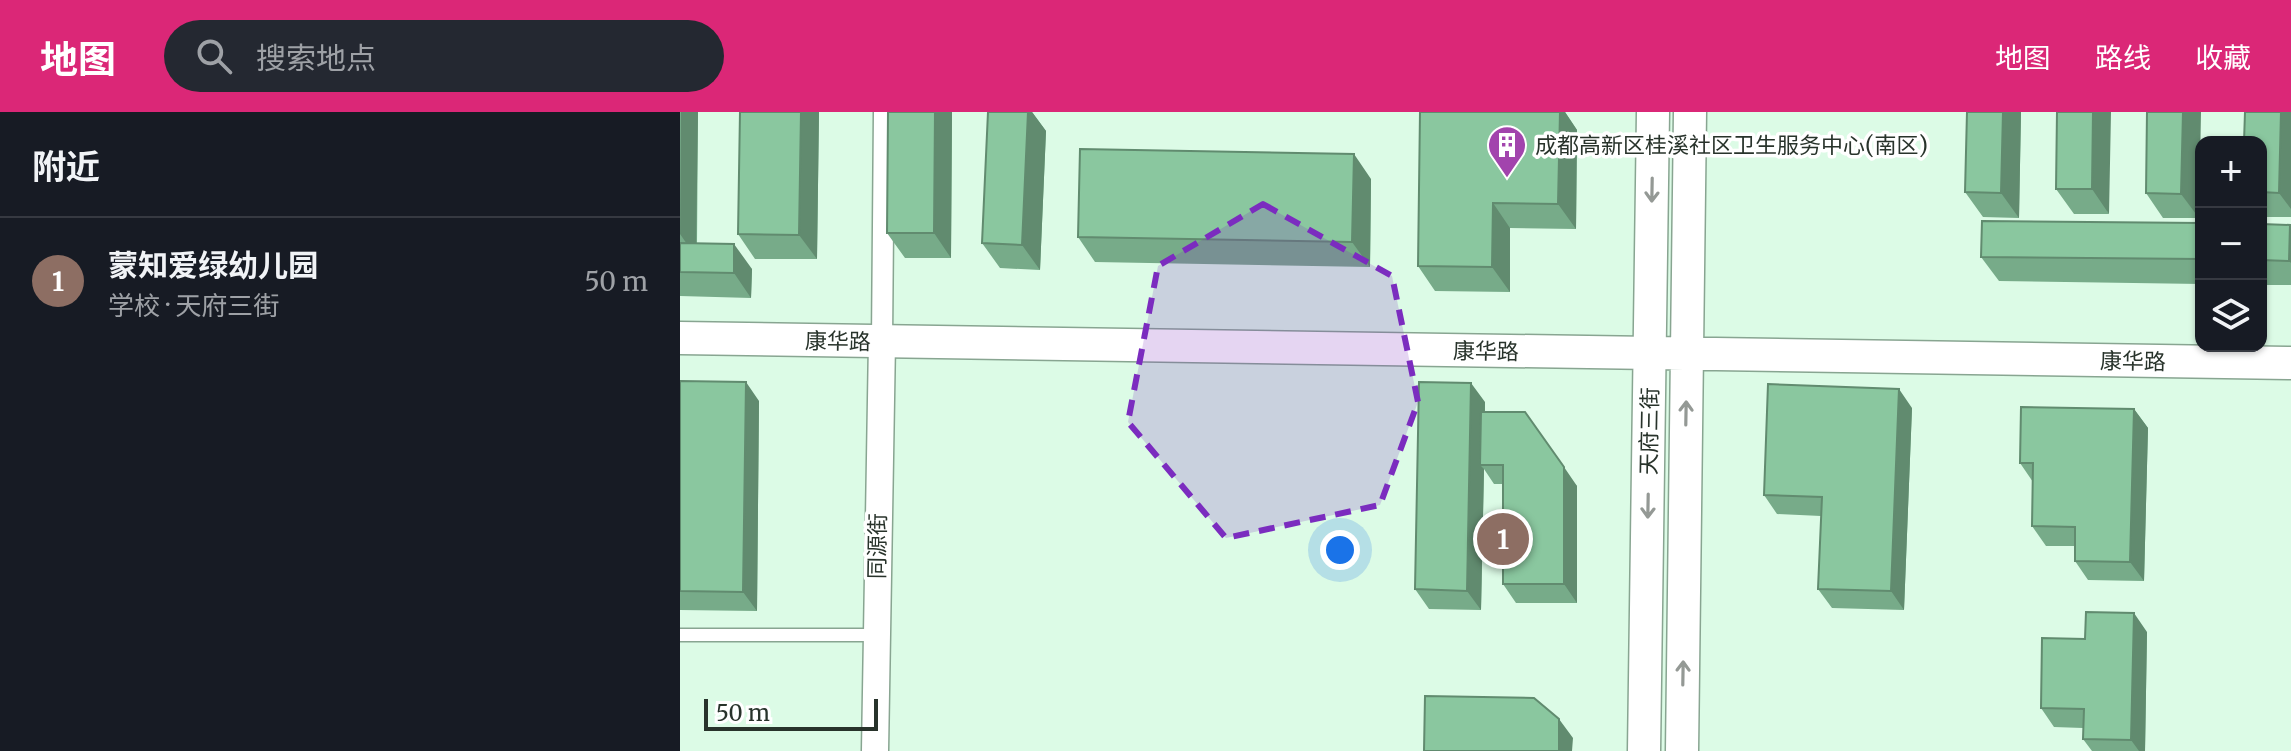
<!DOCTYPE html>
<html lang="zh">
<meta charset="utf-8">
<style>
body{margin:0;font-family:Merriweather,"Noto Sans SC",serif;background:#242831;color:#f1f3f6}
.controls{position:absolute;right:24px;top:24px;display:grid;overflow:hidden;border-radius:16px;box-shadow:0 2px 6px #0004}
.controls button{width:72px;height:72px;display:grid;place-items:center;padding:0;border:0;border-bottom:2px solid #363941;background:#171b24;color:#f1f3f6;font:40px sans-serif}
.scale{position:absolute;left:24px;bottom:20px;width:174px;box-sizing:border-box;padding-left:8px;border:4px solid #28332b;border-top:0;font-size:22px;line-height:28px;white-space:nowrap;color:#28332b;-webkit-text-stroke:6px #fff;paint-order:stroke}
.you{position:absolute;left:660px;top:438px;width:28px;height:28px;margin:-20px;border:6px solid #fff;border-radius:50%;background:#1a73e8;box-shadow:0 0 0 12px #1a73e833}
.badge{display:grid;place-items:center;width:52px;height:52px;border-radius:50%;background:#db2777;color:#fff;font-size:26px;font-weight:700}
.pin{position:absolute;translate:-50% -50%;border:4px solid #fff;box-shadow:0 2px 8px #0006}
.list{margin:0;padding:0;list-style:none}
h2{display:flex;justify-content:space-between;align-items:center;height:104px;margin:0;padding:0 32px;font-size:34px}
h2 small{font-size:26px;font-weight:400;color:#9ea1a6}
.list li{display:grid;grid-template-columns:52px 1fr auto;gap:24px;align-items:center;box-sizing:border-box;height:128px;padding:0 32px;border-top:2px solid #363941}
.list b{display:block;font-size:30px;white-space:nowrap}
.list p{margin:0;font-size:26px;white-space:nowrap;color:#9ea1a6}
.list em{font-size:26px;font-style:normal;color:#9ea1a6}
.icon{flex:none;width:44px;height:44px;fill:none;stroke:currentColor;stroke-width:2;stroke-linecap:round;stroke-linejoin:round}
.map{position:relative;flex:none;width:1611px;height:639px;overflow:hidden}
header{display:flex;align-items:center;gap:48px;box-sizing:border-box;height:112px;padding:0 40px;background:#db2777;color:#fff}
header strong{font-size:38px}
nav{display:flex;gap:44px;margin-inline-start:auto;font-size:28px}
.search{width:560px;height:72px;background:#242831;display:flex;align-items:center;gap:20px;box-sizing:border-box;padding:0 28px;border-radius:44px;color:#9ea1a6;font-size:30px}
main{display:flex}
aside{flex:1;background:#171b24}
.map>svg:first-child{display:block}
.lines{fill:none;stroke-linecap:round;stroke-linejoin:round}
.service-casing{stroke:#88a591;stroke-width:15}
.pedestrian-casing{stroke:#88a591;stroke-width:23}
.minor-casing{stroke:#88a591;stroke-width:29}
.tertiary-casing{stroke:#88a591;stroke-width:35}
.service{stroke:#fff;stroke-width:12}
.pedestrian{stroke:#fff;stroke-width:20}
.minor{stroke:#fff;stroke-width:26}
.tertiary{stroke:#fff;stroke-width:32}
.wall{fill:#77ab89}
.shaded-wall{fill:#618b6f}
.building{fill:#8ac79f;stroke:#618b6f;stroke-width:2}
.oneway{stroke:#949995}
.marked{fill:#7b2cbf;fill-opacity:0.2;stroke:#7b2cbf;stroke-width:6;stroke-dasharray:16 10;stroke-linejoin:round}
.labels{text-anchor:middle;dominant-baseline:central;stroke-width:7;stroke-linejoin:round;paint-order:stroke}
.poi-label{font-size:22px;fill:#28332b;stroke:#fff;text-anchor:start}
.street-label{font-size:22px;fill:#28332b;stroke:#fff}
</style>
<header>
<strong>地图</strong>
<div class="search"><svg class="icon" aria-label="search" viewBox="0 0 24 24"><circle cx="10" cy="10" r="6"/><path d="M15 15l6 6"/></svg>搜索地点</div>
<nav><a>地图</a><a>路线</a><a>收藏</a></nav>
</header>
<main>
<aside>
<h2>附近<small></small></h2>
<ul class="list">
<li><span class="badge" style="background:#8d6e63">1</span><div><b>蒙知爱绿幼儿园</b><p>学校 · 天府三街</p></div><em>50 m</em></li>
</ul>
</aside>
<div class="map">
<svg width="1611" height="639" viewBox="0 0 1611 639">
<rect width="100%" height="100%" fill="#dcfbe6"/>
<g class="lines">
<defs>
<path id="service" d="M 0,523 L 195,523"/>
<path id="pedestrian" d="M 202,229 L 204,0"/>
<path id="minor" d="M 195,639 L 202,229"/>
<path id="tertiary" d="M 0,226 L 1611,251
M 964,639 L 973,0
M 1002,639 L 1010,0"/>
</defs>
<use href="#service" class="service-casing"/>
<use href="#pedestrian" class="pedestrian-casing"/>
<use href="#minor" class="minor-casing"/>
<use href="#tertiary" class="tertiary-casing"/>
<use href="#service" class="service"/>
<use href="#pedestrian" class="pedestrian"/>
<use href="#minor" class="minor"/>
<use href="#tertiary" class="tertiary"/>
</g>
<path class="wall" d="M 0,0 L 18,0 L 17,131 L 72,157 L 71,186 L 0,184 Z
M 60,0 L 139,0 L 137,147 L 75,147 L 58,122 Z
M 208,0 L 272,0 L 271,146 L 225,146 L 207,121 Z
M 308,0 L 352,0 L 366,19 L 360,158 L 320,156 L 302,131 Z
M 740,0 L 885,0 L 897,18 L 896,117 L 830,116 L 830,180 L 755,179 L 738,154 Z
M 1287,0 L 1341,0 L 1339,106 L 1303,105 L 1285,80 Z
M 1377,0 L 1429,102 L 1394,102 L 1376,77 Z
M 1467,0 L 1519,106 L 1483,106 L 1466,81 Z
M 1611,0 L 1611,105 L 1581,105 L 1581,30 Z
M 691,67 L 690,155 L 415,150 L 398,125 Z
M 1521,111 L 1521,172 L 1319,169 L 1301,145 Z
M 1581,112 L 1611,114 L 1611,173 L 1581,173 Z
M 0,269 L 79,289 L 77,499 L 0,498 Z
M 805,290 L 805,300 L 897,374 L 897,491 L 836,491 L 823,472 L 823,372 L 814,372 L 804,357 L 801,498 L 749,497 L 735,477 Z
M 1232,296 L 1224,498 L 1152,496 L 1138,477 L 1141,404 L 1097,402 L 1084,383 Z
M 1454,297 L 1468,316 L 1464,469 L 1408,468 L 1395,449 L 1395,434 L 1366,434 L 1352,414 L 1353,370 L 1340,351 Z
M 1467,520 L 1465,639 L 1412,639 L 1403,627 L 1403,616 L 1374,615 L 1361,596 L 1405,527 Z"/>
<path class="shaded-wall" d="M 1,0 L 18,0 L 16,145 L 0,122 Z
M 121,0 L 139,0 L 137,147 L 119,123 Z
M 255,0 L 272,0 L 271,146 L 254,121 Z
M 348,0 L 352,0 L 366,19 L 360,158 L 342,133 Z
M 880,0 L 885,0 L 897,18 L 896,117 L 878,92 Z
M 1323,0 L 1341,0 L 1339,106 L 1321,81 Z
M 1413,0 L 1431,0 L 1429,102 L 1412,77 Z
M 1503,0 L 1521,0 L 1519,106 L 1501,82 Z
M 1601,0 L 1611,0 L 1611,97 L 1599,81 Z
M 674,42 L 691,67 L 690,155 L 672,130 Z
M 813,91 L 830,116 L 830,180 L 812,155 Z
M 1610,113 L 1611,114 L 1611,151 L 1609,149 Z
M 54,132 L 72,157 L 71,186 L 54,161 Z
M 66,270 L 79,289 L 77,499 L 63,480 Z
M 791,271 L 805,290 L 804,353 L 800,353 L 804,357 L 801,498 L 787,479 Z
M 1219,277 L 1232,296 L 1224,498 L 1211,479 Z
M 1454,297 L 1468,316 L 1464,469 L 1450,450 Z
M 884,355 L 897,374 L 897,491 L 884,472 Z
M 1454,501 L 1467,520 L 1465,639 L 1459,639 L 1451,628 Z
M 879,607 L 893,626 L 892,639 L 879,639 Z"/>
<path class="building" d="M 60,0 L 121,0 L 119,123 L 58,122 Z
M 208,0 L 255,0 L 254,121 L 207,121 Z
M 308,0 L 348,0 L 342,133 L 302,131 Z
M 740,0 L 880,0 L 878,92 L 813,91 L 812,155 L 738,154 Z
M 1287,0 L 1323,0 L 1321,81 L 1285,80 Z
M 1377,0 L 1413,0 L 1412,77 L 1376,77 Z
M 1467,0 L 1503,0 L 1501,82 L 1466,81 Z
M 1565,0 L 1601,0 L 1599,81 L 1581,80 L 1581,30 L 1564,30 Z
M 400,37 L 674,42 L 672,130 L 398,125 Z
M 1302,109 L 1521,111 L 1521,147 L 1301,145 Z
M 1581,112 L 1610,113 L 1609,149 L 1581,148 Z
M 0,131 L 54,132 L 54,161 L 0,160 Z
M 0,269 L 66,270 L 63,480 L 0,479 Z
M 739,270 L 791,271 L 787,479 L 735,477 Z
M 1088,272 L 1219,277 L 1211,479 L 1138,477 L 1142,385 L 1084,383 Z
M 1341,295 L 1454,297 L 1450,450 L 1395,449 L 1395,415 L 1352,414 L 1353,351 L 1340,351 Z
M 801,300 L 845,300 L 884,355 L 884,472 L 823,472 L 823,353 L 800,353 Z
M 1406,500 L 1454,501 L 1451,628 L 1403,627 L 1404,597 L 1361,596 L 1362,526 L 1405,527 Z
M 745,584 L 854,586 L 879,607 L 879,639 L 744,639 Z"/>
<defs><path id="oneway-shaft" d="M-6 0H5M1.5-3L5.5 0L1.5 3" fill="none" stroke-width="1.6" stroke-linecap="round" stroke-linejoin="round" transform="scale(2)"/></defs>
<g class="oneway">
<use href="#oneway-shaft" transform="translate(972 78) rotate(91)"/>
<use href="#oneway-shaft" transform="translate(1006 301) rotate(-89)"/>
<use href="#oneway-shaft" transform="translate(968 394) rotate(91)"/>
<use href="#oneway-shaft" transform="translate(1003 561) rotate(-89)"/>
</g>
<path class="marked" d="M 583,92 L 712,164 L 738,290 L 700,393 L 546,426 L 448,310 L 478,154 Z"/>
<defs>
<symbol id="building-pin" viewBox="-11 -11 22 30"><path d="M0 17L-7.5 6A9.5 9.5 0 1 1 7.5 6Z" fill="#a244ad" stroke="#fff"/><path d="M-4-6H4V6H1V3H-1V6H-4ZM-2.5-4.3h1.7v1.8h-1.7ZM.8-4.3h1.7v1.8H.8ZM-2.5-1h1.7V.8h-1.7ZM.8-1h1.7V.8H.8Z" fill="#fff"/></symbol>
</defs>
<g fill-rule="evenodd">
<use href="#building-pin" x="805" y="11" width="44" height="60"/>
</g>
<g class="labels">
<g class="poi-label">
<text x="855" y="33">成都高新区桂溪社区卫生服务中心(南区)</text>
</g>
<g class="street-label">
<text transform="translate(158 229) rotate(1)">康华路</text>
<text transform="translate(806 239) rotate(1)">康华路</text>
<text transform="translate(1453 249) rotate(1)">康华路</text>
<text transform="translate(969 319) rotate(-89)">天府三街</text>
<text transform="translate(197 434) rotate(-89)">同源街</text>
</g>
</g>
</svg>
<div class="controls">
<button>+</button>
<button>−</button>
<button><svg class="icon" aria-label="layers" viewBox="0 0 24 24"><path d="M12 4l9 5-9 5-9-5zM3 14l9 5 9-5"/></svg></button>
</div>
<div class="scale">50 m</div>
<div class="you"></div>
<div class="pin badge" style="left:823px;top:427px;background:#8d6e63">1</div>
</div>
</main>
